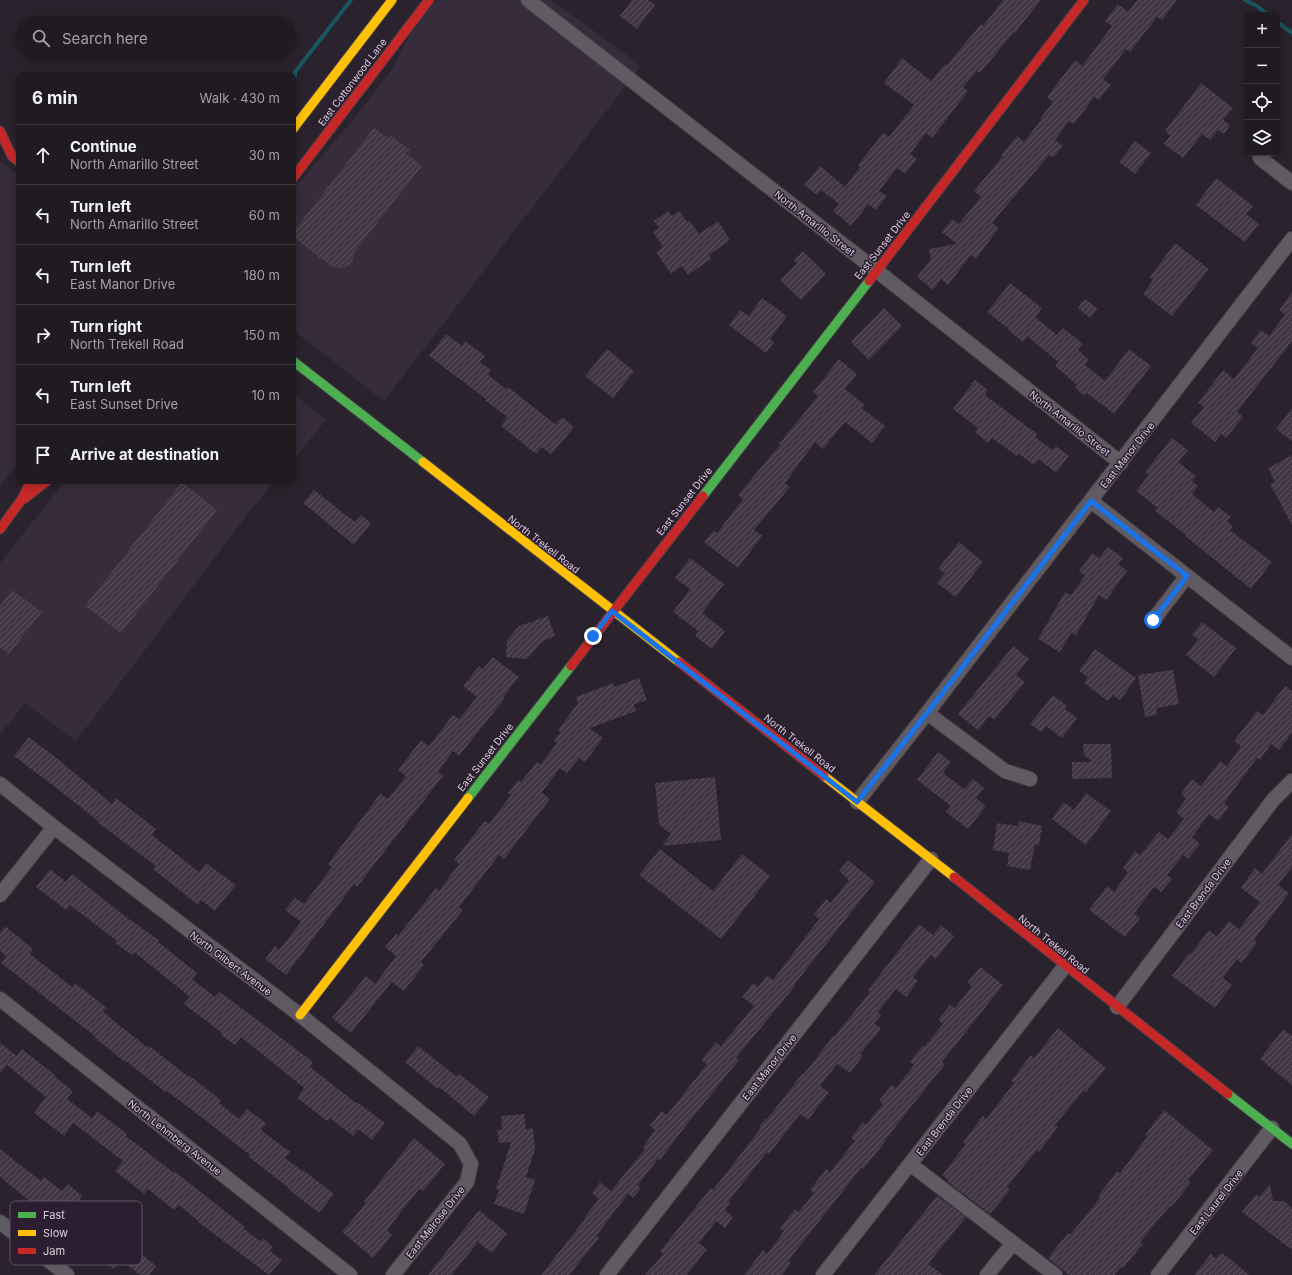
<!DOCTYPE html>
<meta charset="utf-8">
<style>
body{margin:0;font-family:Inter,sans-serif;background:#28232a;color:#f1f3f6}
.controls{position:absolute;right:12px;top:12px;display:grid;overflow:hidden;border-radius:8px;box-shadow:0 2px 10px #0003}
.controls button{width:36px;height:36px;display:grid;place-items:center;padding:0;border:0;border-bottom:1px solid #3d383f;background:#201a21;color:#f1f3f6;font:20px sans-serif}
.stop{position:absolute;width:12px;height:12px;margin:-9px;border:3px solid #1a73e8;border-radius:50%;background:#fff}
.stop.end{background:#1a73e8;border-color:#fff;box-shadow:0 1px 4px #0008}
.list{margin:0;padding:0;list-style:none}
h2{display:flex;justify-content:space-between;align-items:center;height:52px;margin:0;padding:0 16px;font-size:17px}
h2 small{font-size:13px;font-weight:400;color:#a2a1a5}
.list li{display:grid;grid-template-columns:26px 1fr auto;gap:12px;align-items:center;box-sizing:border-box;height:60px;padding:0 16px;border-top:1px solid #3d383f}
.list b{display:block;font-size:15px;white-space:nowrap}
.list p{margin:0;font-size:13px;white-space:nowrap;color:#a2a1a5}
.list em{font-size:13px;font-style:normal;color:#a2a1a5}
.icon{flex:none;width:22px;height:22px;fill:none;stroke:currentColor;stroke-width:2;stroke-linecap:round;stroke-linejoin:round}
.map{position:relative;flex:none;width:1292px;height:1275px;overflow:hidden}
.search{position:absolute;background:#201a21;box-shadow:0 2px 10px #0003;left:16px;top:16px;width:280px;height:44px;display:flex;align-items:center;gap:10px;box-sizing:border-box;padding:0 14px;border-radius:22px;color:#a2a1a5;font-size:15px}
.panel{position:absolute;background:#201a21;box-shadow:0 2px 10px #0003;left:16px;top:72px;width:280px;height:412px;border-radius:8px}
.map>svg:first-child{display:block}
.commercial{fill:#372c3b}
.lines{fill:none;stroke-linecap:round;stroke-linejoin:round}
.stream{stroke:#185661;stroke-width:4}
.building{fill:url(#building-hatch)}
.street-casing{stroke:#453e48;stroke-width:16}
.fast-casing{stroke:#453e48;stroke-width:11}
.slow-casing{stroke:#453e48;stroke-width:11}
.jam-casing{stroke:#453e48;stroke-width:11}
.street{stroke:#605a62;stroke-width:14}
.fast{stroke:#4caf50;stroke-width:9}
.slow{stroke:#ffc107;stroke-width:9}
.jam{stroke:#c62828;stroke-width:9}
.route{stroke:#1a73e8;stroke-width:5}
.labels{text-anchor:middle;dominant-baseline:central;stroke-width:3;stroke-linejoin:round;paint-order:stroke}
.street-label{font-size:10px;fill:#d8cedc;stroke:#2c1d31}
.key{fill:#2c1d31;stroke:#605264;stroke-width:1}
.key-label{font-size:11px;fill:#d8cedc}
</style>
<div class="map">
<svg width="1292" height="1275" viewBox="0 0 1292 1275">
<defs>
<pattern id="building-hatch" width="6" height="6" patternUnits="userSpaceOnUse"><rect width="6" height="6" fill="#433646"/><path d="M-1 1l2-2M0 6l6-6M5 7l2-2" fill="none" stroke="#5d5260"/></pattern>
</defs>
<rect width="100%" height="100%" fill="#2a222c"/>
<path class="commercial" d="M 436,0 L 551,0 L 630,57 L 640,67 L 384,401 L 293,330 L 293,190 L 353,120 L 390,72 L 412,31 Z
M 0,161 L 19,175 L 19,462 L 0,486 Z
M 293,393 L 326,420 L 293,460 Z
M 65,481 L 275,481 L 250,511 L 76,741 L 25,703 L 0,735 L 0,563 Z"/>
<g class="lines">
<path class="stream" d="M 1245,0 L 1257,6 L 1268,15
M 1277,22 L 1292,33
M 295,76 L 295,72 L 351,0"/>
</g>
<path class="building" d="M 632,0 L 648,0 L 655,5 L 637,29 L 620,16 Z
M 1003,0 L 1041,0 L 1015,33 L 1014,32 L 980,73 L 977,71 L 963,87 L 968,91 L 932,138 L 926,133 L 910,154 L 917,159 L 905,174 L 897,168 L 879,191 L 887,196 L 876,210 L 868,204 L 851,226 L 833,211 L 839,204 L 821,190 L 817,195 L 804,185 L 820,166 L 845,187 L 860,167 L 858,165 L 883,133 L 889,137 L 914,105 L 884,83 L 902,58 L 931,81 L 945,64 L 947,65 L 981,24 L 983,26 Z
M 1137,0 L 1177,0 L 1162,20 L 1157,17 L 1130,52 L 1126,49 L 1103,79 L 1111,85 L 1099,100 L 1094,97 L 1074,124 L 1069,121 L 1055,140 L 1063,146 L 1053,158 L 1049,155 L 992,223 L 999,228 L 976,259 L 971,255 L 948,285 L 941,279 L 933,290 L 917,277 L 931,259 L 929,249 L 957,244 L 942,232 L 952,219 L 959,224 L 981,197 L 974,191 L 1003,156 L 1001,155 L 1017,136 L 1024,142 L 1041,120 L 1040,119 L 1053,102 L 1047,97 L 1075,60 L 1082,66 L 1112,26 L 1105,21 L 1118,4 L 1128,12 Z
M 1201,83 L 1233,108 L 1223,120 L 1230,125 L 1224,134 L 1218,130 L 1210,140 L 1202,134 L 1183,158 L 1164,144 L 1170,136 L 1165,131 Z
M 374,128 L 388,138 L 390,135 L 410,150 L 405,153 L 422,166 L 355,251 L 352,263 L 341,269 L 331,266 L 293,237 L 293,232 Z
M 1135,141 L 1151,153 L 1135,174 L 1119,162 Z
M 1216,178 L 1253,206 L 1246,214 L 1259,224 L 1245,242 L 1196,205 Z
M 668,211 L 672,216 L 679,211 L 688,223 L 690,221 L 699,234 L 718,221 L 730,240 L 709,255 L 711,259 L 688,275 L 682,266 L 671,274 L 656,252 L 663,247 L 653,232 L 659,228 L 654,221 Z
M 1175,243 L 1209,269 L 1172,316 L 1143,294 L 1153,280 L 1150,277 Z
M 803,251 L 826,274 L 801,300 L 780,280 L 797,263 L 794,260 Z
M 1010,283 L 1042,308 L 1035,317 L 1057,335 L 1063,328 L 1083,344 L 1078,350 L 1089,360 L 1085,365 L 1105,381 L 1129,349 L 1151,366 L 1114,414 L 1087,393 L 1085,396 L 1075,388 L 1077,385 L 1055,366 L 1058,362 L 1027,336 L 1023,342 L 1008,330 L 1009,329 L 987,312 Z
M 1292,292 L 1292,341 L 1237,412 L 1243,417 L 1226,438 L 1221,434 L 1215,442 L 1191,423 L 1204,407 L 1198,403 L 1223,370 L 1234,379 L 1258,348 L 1251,343 L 1261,330 L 1269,336 L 1285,315 L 1279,310 Z
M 762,298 L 787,316 L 770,339 L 774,342 L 766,353 L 729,325 L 740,310 L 749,316 Z
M 1085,299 L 1098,309 L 1090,318 L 1078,308 Z
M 884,308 L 902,326 L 869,360 L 851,342 Z
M 446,334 L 462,346 L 465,341 L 485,356 L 480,362 L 491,370 L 488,375 L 506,389 L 508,387 L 555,424 L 562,417 L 574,427 L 551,455 L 542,447 L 536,454 L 501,426 L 507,417 L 485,400 L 486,399 L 429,356 Z
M 607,349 L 634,371 L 613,398 L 585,376 Z
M 839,359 L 857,374 L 845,389 L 865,405 L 862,408 L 885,426 L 872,443 L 845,422 L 823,449 L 815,442 L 785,483 L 790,487 L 754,530 L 762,536 L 738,568 L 704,542 L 714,530 L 717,533 L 743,499 L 738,495 L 780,445 L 779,444 L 818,396 L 813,392 Z
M 975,380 L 988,390 L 985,395 L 1037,434 L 1035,437 L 1052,450 L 1056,446 L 1069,456 L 1056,473 L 1039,459 L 1034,465 L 1019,454 L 1017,456 L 992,438 L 988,443 L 975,432 L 978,428 L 953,409 Z
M 1292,408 L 1292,441 L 1276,429 Z
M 1172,438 L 1188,450 L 1178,462 L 1196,476 L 1192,481 L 1198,486 L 1192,494 L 1214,512 L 1218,507 L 1231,517 L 1227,521 L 1233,527 L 1230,530 L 1272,562 L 1251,589 L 1185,536 L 1186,535 L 1155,511 L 1158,508 L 1136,491 L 1149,475 L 1145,472 Z
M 1292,455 L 1292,525 L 1270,484 L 1275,482 L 1268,468 Z
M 182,482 L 217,510 L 121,633 L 85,606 Z
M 314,490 L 355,522 L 361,515 L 371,523 L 354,545 L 303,503 Z
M 959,542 L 983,562 L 956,597 L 937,583 L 945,573 L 938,569 Z
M 1108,547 L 1123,558 L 1118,564 L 1127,571 L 1106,600 L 1099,595 L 1076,635 L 1071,633 L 1060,652 L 1038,639 L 1065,592 L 1071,595 L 1085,576 L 1079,571 L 1092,553 L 1099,558 Z
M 690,558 L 724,584 L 702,613 L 725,631 L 712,649 L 695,636 L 698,631 L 673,612 L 690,589 L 675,578 Z
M 12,590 L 42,612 L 9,654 L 0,647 L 0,606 Z
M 548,616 L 555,636 L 543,641 L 527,659 L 506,657 L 507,640 L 519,626 Z
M 1202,622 L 1236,648 L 1214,677 L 1186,655 L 1198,639 L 1192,635 Z
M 1013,646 L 1029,659 L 1016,675 L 1025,682 L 994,720 L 989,716 L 978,730 L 958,714 Z
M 1095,649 L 1136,678 L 1120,700 L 1113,695 L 1108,701 L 1084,683 L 1088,677 L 1079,671 Z
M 493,657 L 519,677 L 503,697 L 505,698 L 459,756 L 453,751 L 438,772 L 443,776 L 357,887 L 354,884 L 286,975 L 265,959 L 275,946 L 279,950 L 301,922 L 285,910 L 295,898 L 304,904 L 332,867 L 328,864 L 380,794 L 388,799 L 406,776 L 398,770 L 421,740 L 429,746 L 453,715 L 459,719 L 477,697 L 463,686 L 479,666 L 483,669 Z
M 1173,670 L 1179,704 L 1156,708 L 1157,715 L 1145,717 L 1138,675 Z
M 639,678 L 647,700 L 634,704 L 636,711 L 590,728 L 603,738 L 585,762 L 579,758 L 567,773 L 560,768 L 542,792 L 550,799 L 504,859 L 499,855 L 459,907 L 463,910 L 421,962 L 424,965 L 404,991 L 392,982 L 351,1033 L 332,1018 L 366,976 L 375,984 L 396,956 L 385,947 L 396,934 L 398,936 L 436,888 L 439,891 L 459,864 L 454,860 L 485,821 L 489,824 L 511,795 L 508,793 L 518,780 L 521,782 L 537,762 L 541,764 L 557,743 L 554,741 L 561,732 L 558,730 L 578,703 L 576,697 L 613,683 L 614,687 Z
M 1285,686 L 1292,691 L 1292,733 L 1279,750 L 1271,744 L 1260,760 L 1257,758 L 1224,803 L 1229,807 L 1218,821 L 1209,814 L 1192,837 L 1200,844 L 1188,859 L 1183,855 L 1167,875 L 1172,879 L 1161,892 L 1154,887 L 1134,914 L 1140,918 L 1125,937 L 1089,910 L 1107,886 L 1114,892 L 1128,872 L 1123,868 L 1135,851 L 1140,855 L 1159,832 L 1168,839 L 1184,819 L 1176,812 L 1186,799 L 1181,794 L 1192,779 L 1201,786 L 1220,761 L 1227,766 L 1241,746 L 1234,741 L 1257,711 L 1263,715 Z
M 1053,695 L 1067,706 L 1065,709 L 1077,718 L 1062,738 L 1046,726 L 1041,732 L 1030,724 Z
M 29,737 L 59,760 L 112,804 L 116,798 L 156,829 L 152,835 L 199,872 L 206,863 L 236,885 L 215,911 L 201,900 L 198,905 L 153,869 L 156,866 L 97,822 L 98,821 L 45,779 L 44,779 L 14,756 Z
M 1083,744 L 1111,744 L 1112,778 L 1072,779 L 1072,762 L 1092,762 L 1084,755 Z
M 938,752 L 951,762 L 943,773 L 964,789 L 973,779 L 984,788 L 976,798 L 986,806 L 968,829 L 946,812 L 951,806 L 917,780 Z
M 715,777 L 721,840 L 662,846 L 671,834 L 659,825 L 655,783 Z
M 1086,793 L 1111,811 L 1086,845 L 1052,819 L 1064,802 L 1074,810 Z
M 1019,821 L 1042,826 L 1039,845 L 1035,844 L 1030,870 L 1007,866 L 1009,853 L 993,850 L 997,823 L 1018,826 Z
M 1292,834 L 1292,867 L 1278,885 L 1289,893 L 1254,940 L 1257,943 L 1241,963 L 1237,959 L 1223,978 L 1232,985 L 1215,1008 L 1172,976 L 1189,953 L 1191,954 L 1209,930 L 1217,937 L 1229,921 L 1239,929 L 1260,902 L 1241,888 L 1255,868 L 1262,874 Z
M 660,849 L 713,891 L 742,854 L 770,876 L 721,939 L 639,875 Z
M 848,860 L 875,882 L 794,985 L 795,986 L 736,1058 L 739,1060 L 684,1128 L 660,1160 L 658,1159 L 638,1185 L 641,1188 L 633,1198 L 628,1194 L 596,1236 L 599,1238 L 569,1275 L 541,1275 L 585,1219 L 584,1218 L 599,1199 L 592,1193 L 600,1182 L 611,1191 L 645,1149 L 643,1147 L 655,1130 L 650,1126 L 661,1111 L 667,1115 L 707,1064 L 701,1060 L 716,1042 L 721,1046 L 754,1006 L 742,997 L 753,983 L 758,987 L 767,976 L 773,980 L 819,919 L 814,915 L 826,899 L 831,903 L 849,880 L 839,871 Z
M 50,869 L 66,882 L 72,874 L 126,917 L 159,940 L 158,942 L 197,973 L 192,979 L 215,997 L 220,992 L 313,1062 L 310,1067 L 356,1103 L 357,1102 L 385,1123 L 372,1140 L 358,1129 L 353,1136 L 330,1118 L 327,1121 L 297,1098 L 304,1088 L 241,1037 L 235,1045 L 221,1035 L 222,1033 L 184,1004 L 190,997 L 134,952 L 132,955 L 115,943 L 117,941 L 70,905 L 66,910 L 36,887 Z
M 919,924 L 933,935 L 941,925 L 954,936 L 936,959 L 931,955 L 913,977 L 918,981 L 906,997 L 896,989 L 878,1012 L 881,1015 L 874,1023 L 881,1029 L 860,1054 L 863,1056 L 850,1073 L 837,1064 L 820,1086 L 829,1092 L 808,1120 L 800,1114 L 769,1154 L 767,1152 L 728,1202 L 730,1203 L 725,1210 L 733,1217 L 725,1228 L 716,1221 L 699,1243 L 707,1249 L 687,1275 L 645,1275 L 663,1254 L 660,1251 L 711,1188 L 713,1190 L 761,1128 L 759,1127 L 766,1118 L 767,1119 L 803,1073 L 804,1074 L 833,1036 L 834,1037 L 870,992 L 868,990 Z
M 5,926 L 33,949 L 30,954 L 72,987 L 75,983 L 107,1008 L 103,1012 L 148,1048 L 149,1046 L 189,1077 L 190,1076 L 221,1100 L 219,1103 L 239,1119 L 247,1109 L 266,1123 L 261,1130 L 290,1152 L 285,1158 L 302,1171 L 303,1170 L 334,1194 L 319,1213 L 288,1189 L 289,1188 L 249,1157 L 250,1155 L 205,1120 L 167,1091 L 165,1092 L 126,1061 L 125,1062 L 95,1038 L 96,1037 L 1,963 L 6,956 L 0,951 L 0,933 Z
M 980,967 L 1003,985 L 942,1062 L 945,1064 L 885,1140 L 886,1141 L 863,1169 L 861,1168 L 788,1261 L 791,1263 L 782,1275 L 744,1275 L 763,1250 L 767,1254 L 784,1231 L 780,1228 L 795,1209 L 799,1212 L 814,1193 L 810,1190 L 826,1169 L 830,1172 L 855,1141 L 851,1138 L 863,1122 L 866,1125 L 883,1104 L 879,1101 L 891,1085 L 896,1088 L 914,1065 L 910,1062 L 922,1046 L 924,1047 L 943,1024 L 938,1020 L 950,1005 L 955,1008 L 972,986 L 967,983 Z
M 1058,1028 L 1106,1068 L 1086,1092 L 1084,1090 L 1055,1125 L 1058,1127 L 1039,1152 L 1037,1150 L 1007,1187 L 1010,1190 L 990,1214 L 948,1182 L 949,1181 L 942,1175 L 966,1144 L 963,1142 L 983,1116 L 986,1119 L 1014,1083 L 1011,1081 L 1031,1055 L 1034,1058 Z
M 1283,1029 L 1292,1036 L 1292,1085 L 1260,1059 Z
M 0,1043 L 17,1056 L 22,1049 L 55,1075 L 54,1076 L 73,1091 L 67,1099 L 92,1118 L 97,1111 L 127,1134 L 126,1136 L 174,1173 L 174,1171 L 244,1226 L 243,1228 L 260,1241 L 263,1238 L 273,1247 L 270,1251 L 282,1260 L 269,1275 L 198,1222 L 198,1221 L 179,1205 L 174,1210 L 148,1189 L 144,1194 L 115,1171 L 123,1161 L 73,1123 L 64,1136 L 34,1113 L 46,1097 L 7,1065 L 0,1073 Z
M 418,1046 L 457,1077 L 459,1074 L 489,1097 L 474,1116 L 439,1087 L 438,1089 L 405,1062 Z
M 1164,1110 L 1213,1150 L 1188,1180 L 1191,1183 L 1171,1207 L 1170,1206 L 1140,1242 L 1143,1244 L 1123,1268 L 1121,1267 L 1114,1275 L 1069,1275 L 1048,1258 L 1068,1233 L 1070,1235 L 1100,1198 L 1098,1196 L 1117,1171 L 1120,1173 L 1147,1137 L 1145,1135 Z
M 524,1114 L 526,1129 L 533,1128 L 535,1149 L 526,1177 L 535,1180 L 524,1214 L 494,1204 L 499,1190 L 496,1189 L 511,1142 L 499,1143 L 497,1130 L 502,1130 L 501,1116 Z
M 414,1138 L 445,1164 L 423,1191 L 419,1189 L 387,1230 L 392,1235 L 373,1258 L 342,1232 L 366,1203 L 364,1202 Z
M 0,1149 L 41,1181 L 44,1177 L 62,1191 L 68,1184 L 82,1196 L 78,1201 L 156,1266 L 149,1275 L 140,1275 L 121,1260 L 114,1269 L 0,1177 Z
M 1270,1184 L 1273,1201 L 1284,1201 L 1292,1208 L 1292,1250 L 1242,1212 L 1256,1194 L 1259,1197 Z
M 937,1196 L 966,1217 L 928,1264 L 943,1275 L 874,1275 Z
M 479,1210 L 507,1233 L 492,1253 L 478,1242 L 452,1275 L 428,1275 Z
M 1221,1253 L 1229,1258 L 1249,1275 L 1194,1275 L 1211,1254 L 1216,1259 Z"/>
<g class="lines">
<defs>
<path id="street" d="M 528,0 L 877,271 L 1121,463
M 1260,158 L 1292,183
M 1091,501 L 1292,658
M 1153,620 L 1187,576
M 927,713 L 1005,771 L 1030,779
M 0,784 L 54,827 L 300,1015 L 460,1144 L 471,1164 L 467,1182 L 393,1275
M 857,802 L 927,713 L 1292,239
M 0,895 L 54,827
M 0,999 L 350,1275
M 1117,1007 L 1273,800 L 1292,781
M 910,1164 L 1055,1275
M 0,1222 L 67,1275
M 607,1275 L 931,859
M 823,1275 L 1065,966
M 987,1275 L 1013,1243
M 1158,1275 L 1272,1128"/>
<path id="fast" d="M 293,361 L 423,462
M 703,496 L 869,281
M 468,798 L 571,666
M 1228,1094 L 1292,1144"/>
<path id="slow" d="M 293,129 L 392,0
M 423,462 L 679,662
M 824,776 L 954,877
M 300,1015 L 468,798"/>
<path id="jam" d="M 0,131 L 12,156 L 19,162
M 293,178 L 429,0
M 869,281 L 1084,0
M 24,499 L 47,481
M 0,529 L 22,499 L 31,481
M 679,662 L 824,776
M 571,666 L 703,496
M 954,877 L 1228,1094"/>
</defs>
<use href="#street" class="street-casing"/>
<use href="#fast" class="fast-casing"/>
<use href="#slow" class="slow-casing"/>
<use href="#jam" class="jam-casing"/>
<use href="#street" class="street"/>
<use href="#fast" class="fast"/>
<use href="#slow" class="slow"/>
<use href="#jam" class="jam"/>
</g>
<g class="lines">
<path class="route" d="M 593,636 L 612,611 L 857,802 L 927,713 L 1091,501 L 1187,576 L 1153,620"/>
</g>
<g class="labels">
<g class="street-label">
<text transform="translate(352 82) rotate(-53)">East Cottonwood Lane</text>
<text transform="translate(815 223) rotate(38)">North Amarillo Street</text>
<text transform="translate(882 245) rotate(-52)">East Sunset Drive</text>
<text transform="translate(1070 423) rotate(38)">North Amarillo Street</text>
<text transform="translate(1127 455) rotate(-52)">East Manor Drive</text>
<text transform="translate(684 501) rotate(-52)">East Sunset Drive</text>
<text transform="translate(544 544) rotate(38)">North Trekell Road</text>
<text transform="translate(800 743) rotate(38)">North Trekell Road</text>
<text transform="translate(485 757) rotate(-52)">East Sunset Drive</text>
<text transform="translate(1203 893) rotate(-53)">East Brenda Drive</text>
<text transform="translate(1054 944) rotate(39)">North Trekell Road</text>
<text transform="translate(231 963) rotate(37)">North Gilbert Avenue</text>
<text transform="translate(769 1067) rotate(-52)">East Manor Drive</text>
<text transform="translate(944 1121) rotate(-52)">East Brenda Drive</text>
<text transform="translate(175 1137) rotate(38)">North Lehmberg Avenue</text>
<text transform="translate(1216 1202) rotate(-52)">East Laurel Drive</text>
<text transform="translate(435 1222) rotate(-52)">East Melrose Drive</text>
</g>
</g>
<rect x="10" y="1201" width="132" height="64" rx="6" class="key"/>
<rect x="18" y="1212" width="18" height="6" fill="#4caf50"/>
<rect x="18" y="1230" width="18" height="6" fill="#ffc107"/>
<rect x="18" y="1248" width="18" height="6" fill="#c62828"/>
<g class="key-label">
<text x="43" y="1219">Fast</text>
<text x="43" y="1237">Slow</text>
<text x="43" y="1255">Jam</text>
</g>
</svg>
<div class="controls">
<button>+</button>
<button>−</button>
<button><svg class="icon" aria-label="locate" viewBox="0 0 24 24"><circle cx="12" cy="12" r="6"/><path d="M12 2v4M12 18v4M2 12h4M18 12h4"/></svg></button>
<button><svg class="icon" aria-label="layers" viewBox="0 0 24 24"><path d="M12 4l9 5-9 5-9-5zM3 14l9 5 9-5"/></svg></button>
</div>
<div class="stop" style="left:1153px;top:620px"></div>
<div class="stop end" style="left:593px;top:636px"></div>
<div class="search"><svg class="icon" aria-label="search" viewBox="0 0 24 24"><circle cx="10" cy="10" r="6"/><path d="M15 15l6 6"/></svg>Search here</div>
<section class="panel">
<h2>6 min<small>Walk · 430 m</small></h2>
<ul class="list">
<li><svg class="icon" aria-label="ahead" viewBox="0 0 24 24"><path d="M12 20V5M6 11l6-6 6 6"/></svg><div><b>Continue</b><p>North Amarillo Street</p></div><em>30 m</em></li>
<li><svg class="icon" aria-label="left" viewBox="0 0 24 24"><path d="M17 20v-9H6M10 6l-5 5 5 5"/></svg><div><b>Turn left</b><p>North Amarillo Street</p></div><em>60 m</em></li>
<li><svg class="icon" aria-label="left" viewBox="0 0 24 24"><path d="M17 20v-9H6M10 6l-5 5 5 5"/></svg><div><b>Turn left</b><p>East Manor Drive</p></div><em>180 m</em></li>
<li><svg class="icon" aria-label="right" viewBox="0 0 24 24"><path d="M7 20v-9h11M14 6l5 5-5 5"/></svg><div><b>Turn right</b><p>North Trekell Road</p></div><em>150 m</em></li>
<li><svg class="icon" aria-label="left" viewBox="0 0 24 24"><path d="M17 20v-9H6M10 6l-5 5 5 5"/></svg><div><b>Turn left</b><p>East Sunset Drive</p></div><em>10 m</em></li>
<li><svg class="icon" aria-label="arrive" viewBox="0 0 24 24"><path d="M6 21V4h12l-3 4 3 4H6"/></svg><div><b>Arrive at destination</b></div></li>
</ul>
</section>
</div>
